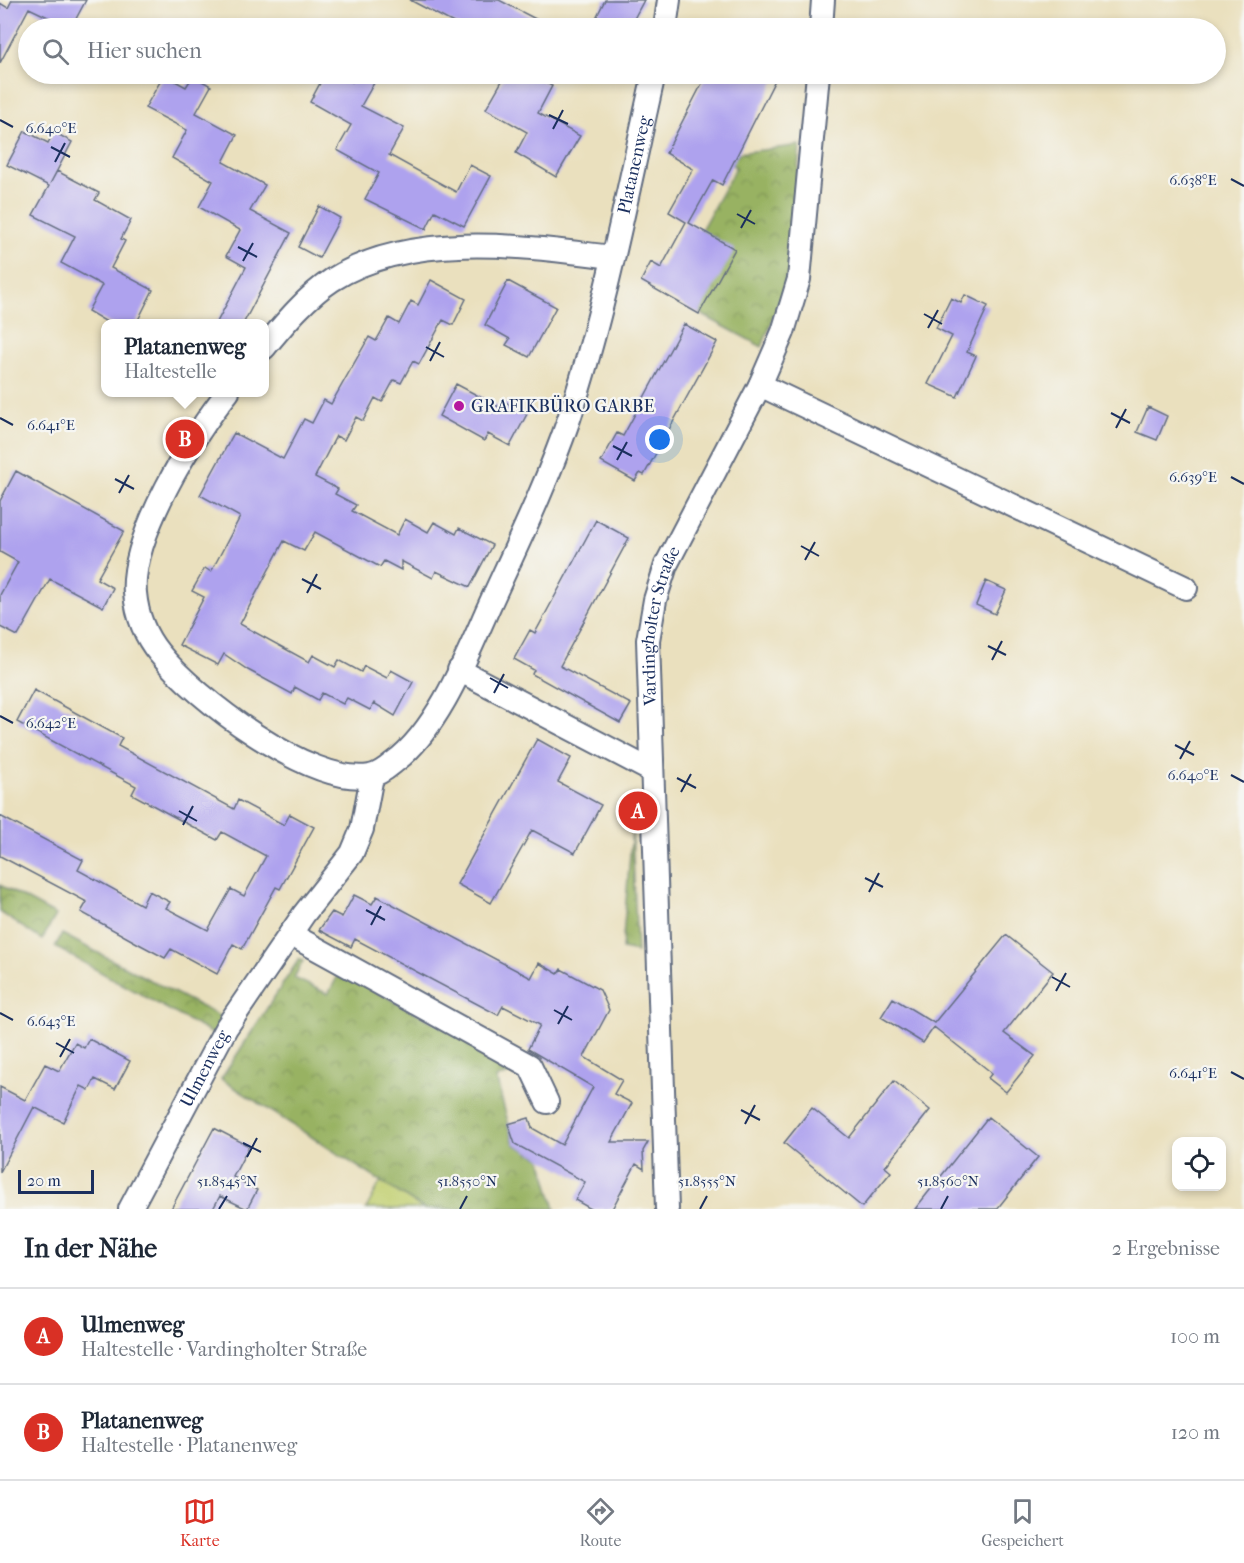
<!DOCTYPE html>
<html lang="de">
<meta charset="utf-8">
<style>
body{margin:0;font-family:"IM FELL French Canon",serif;background:#f6f6f7;color:#1f2937}
.controls{position:absolute;right:18px;bottom:18px;display:grid;overflow:hidden;border-radius:12px;box-shadow:0 3px 9px #0003}
.controls button{width:54px;height:54px;display:grid;place-items:center;padding:0;border:0;border-bottom:2px solid #e0e1e3;background:#fff;color:#1f2937;font:30px sans-serif}
.scale{position:absolute;left:18px;bottom:15px;width:76px;box-sizing:border-box;padding-left:6px;border:3px solid #1b2f5e;border-top:0;font-size:16px;line-height:21px;white-space:nowrap;color:#1b2f5e;-webkit-text-stroke:4px #f6f6f2;paint-order:stroke}
.you{position:absolute;left:660px;top:440px;width:21px;height:21px;margin:-15px;border:4px solid #fff;border-radius:50%;background:#1a73e8;box-shadow:0 0 0 9px #1a73e833}
.badge{display:grid;place-items:center;width:39px;height:39px;border-radius:50%;background:#d93025;color:#fff;font-size:20px;font-weight:700}
.pin{position:absolute;translate:-50% -50%;border:3px solid #fff;box-shadow:0 2px 6px #0006}
.popup{position:absolute;left:101px;top:319px;width:168px;height:78px;box-sizing:border-box;display:grid;place-content:center;border-radius:12px;background:#fff;filter:drop-shadow(0 2px 4px #0005);font-size:20px;white-space:nowrap;color:#747a83}
.popup b{font-size:22px;color:#1f2937}
.popup::after{content:'';position:absolute;left:50%;top:100%;margin-left:-12px;border:12px solid transparent;border-top-color:#fff}
.list{margin:0;padding:0;list-style:none}
h2{display:flex;justify-content:space-between;align-items:center;height:78px;margin:0;padding:0 24px;font-size:26px}
h2 small{font-size:20px;font-weight:400;color:#747a83}
.list li{display:grid;grid-template-columns:39px 1fr auto;gap:18px;align-items:center;box-sizing:border-box;height:96px;padding:0 24px;border-top:2px solid #e0e1e3}
.list b{display:block;font-size:22px;white-space:nowrap}
.list p{margin:0;font-size:20px;white-space:nowrap;color:#747a83}
.list em{font-size:20px;font-style:normal;color:#747a83}
.icon{flex:none;width:33px;height:33px;fill:none;stroke:currentColor;stroke-width:2;stroke-linecap:round;stroke-linejoin:round}
.map{position:relative;flex:none;width:1244px;height:1209px;overflow:hidden}
.search{position:absolute;background:#fff;box-shadow:0 3px 9px #0003;left:18px;right:18px;top:18px;height:66px;display:flex;align-items:center;gap:15px;box-sizing:border-box;padding:0 21px;border-radius:33px;color:#747a83;font-size:22px}
.sheet{height:270px;background:#fff}
nav{display:flex;justify-content:space-around;align-items:center;box-sizing:border-box;height:84px;border-top:2px solid #e0e1e3;background:#fff;font-size:16px;color:#747a83}
nav a{display:grid;justify-items:center;gap:3px}
nav .on{color:#d93025}
.map>svg:first-child{display:block}
.green{fill:#c1cf70;stroke:#6e7f67;stroke-width:1.5}
.forest{fill:url(#forest-crowns);stroke:#5a7060;stroke-width:1.5}
.building{fill:#aea2ee}
.lines{fill:none;stroke-linecap:round;stroke-linejoin:round}
.street-casing{stroke:#636d80;stroke-width:26}
.street{stroke:#fff;stroke-width:22}
.ticks{fill:none;stroke:#1b2f5e;stroke-width:2}
.poi-dot{fill:#b5179e;stroke:#f6f6f2;stroke-width:2}
.labels{text-anchor:middle;dominant-baseline:central;stroke-width:4.5;stroke-linejoin:round;paint-order:stroke}
.street-label{font-size:18px;fill:#1b2f5e;stroke:#f6f6f2}
.poi-label{font-size:18px;fill:#1b2f5e;stroke:#f6f6f2;text-anchor:start}
.ticks-label{font-size:15px;text-anchor:middle;fill:#1b2f5e;stroke:#f6f6f2;stroke-width:4.5;stroke-linejoin:round;paint-order:stroke}
</style>
<div class="map">
<svg width="1244" height="1209" viewBox="0 0 1244 1209">
<defs>
<pattern id="forest-crowns" width="20" height="18" patternUnits="userSpaceOnUse" patternTransform="scale(1.5)"><rect width="20" height="18" fill="#98b262"/><path d="M2 6a3 3 0 1 1 6 0M12 15a3 3 0 1 1 6 0" fill="none" stroke="#7b9154"/></pattern>
</defs>
<rect width="100%" height="100%" fill="#f6f6f2"/>
<filter id="ink" filterUnits="userSpaceOnUse"><feTurbulence type="fractalNoise" baseFrequency=".0167" numOctaves="2"/><feDisplacementMap in="SourceGraphic" scale="12" xChannelSelector="R" yChannelSelector="G"/><feConvolveMatrix kernelMatrix="1 2 1 2 8 2 1 2 1" color-interpolation-filters="sRGB"/></filter>
<filter id="wash" filterUnits="userSpaceOnUse"><feTurbulence type="fractalNoise" baseFrequency=".008" numOctaves="4" result="noise"/><feDisplacementMap in="SourceGraphic" scale="24" xChannelSelector="R" yChannelSelector="G"/><feGaussianBlur stdDeviation="1.35" result="paint"/><feColorMatrix in="noise" values="0 0 0 0 0 0 0 0 0 0 0 0 0 0 0 0 0 1.4 0 .05"/><feComposite in="paint" operator="in"/></filter>
<g filter="url(#wash)">
<rect width="100%" height="100%" fill="#eae0be"/>
<path class="green" d="M 381,1181 L 424,1209 L 366,1209 Z"/>
<path class="forest" d="M 800,145 L 789,277 L 762,347 L 699,313 L 701,230 L 736,167 L 716,156 Z
M 632,830 L 637,952 L 622,949 Z
M 0,885 L 56,915 L 42,940 L 0,912 Z
M 62,934 L 227,1020 L 218,1037 L 55,947 Z
M 299,959 L 303,961 L 294,978 L 328,994 L 340,972 L 511,1064 L 513,1073 L 496,1078 L 514,1144 L 541,1158 L 555,1209 L 424,1209 L 221,1079 Z"/>
<g id="blocks">
<path class="building" d="M 12,0 L 86,0 L 71,28 L 29,8 L 0,63 L 0,3 L 8,8 Z
M 410,0 L 499,0 L 553,28 L 463,28 Z
M 605,0 L 644,0 L 629,28 L 616,28 L 596,18 Z
M 325,74 L 337,74 L 352,82 L 356,74 L 379,74 L 361,106 L 404,128 L 389,155 L 456,192 L 470,165 L 491,176 L 464,226 L 435,211 L 426,229 L 365,199 L 379,173 L 337,150 L 351,125 L 310,102 Z
M 506,74 L 527,74 L 552,86 L 538,113 L 580,136 L 556,177 L 516,153 L 527,132 L 486,109 Z
M 707,74 L 778,74 L 722,185 L 713,180 L 689,223 L 735,249 L 699,314 L 641,281 L 651,262 L 661,268 L 686,222 L 669,212 L 693,169 L 666,153 Z
M 164,75 L 186,87 L 193,76 L 211,86 L 196,113 L 237,135 L 223,162 L 265,185 L 250,211 L 291,233 L 243,324 L 216,324 L 246,267 L 226,256 L 240,230 L 199,207 L 213,181 L 172,158 L 187,130 L 145,108 Z
M 25,131 L 48,143 L 54,132 L 72,142 L 50,184 L 57,171 L 99,193 L 95,200 L 131,220 L 121,239 L 125,241 L 111,268 L 153,290 L 136,324 L 110,324 L 88,311 L 102,285 L 61,263 L 75,236 L 33,215 L 49,186 L 7,165 Z
M 319,206 L 340,218 L 319,258 L 298,247 Z
M 431,280 L 466,299 L 453,325 L 443,320 L 419,364 L 413,361 L 401,383 L 394,380 L 382,402 L 375,398 L 363,421 L 356,417 L 344,440 L 336,436 L 315,477 L 338,489 L 335,494 L 356,505 L 352,511 L 397,535 L 405,519 L 428,532 L 434,522 L 456,534 L 459,528 L 492,545 L 470,587 L 436,571 L 433,578 L 401,561 L 401,570 L 384,561 L 380,567 L 315,532 L 304,551 L 284,541 L 240,624 L 309,662 L 313,655 L 335,667 L 339,660 L 361,672 L 364,666 L 387,678 L 391,670 L 413,682 L 395,716 L 374,703 L 370,710 L 347,698 L 343,704 L 322,693 L 318,700 L 295,687 L 292,694 L 248,670 L 224,654 L 218,665 L 179,645 L 204,597 L 192,591 L 205,568 L 211,572 L 240,517 L 200,495 L 234,433 L 283,459 L 304,419 L 312,423 L 324,400 L 331,404 L 369,337 L 376,341 L 389,318 L 399,324 L 411,301 L 418,305 Z
M 508,281 L 556,307 L 529,357 L 506,345 L 510,339 L 485,325 Z
M 965,295 L 988,306 L 967,352 L 976,356 L 957,397 L 928,384 L 952,336 L 936,328 L 951,298 L 961,303 Z
M 684,324 L 717,342 L 644,475 L 640,473 L 635,481 L 601,462 L 617,433 L 623,436 Z
M 456,384 L 501,408 L 505,402 L 527,414 L 510,446 L 488,434 L 484,441 L 439,416 Z
M 1148,407 L 1167,416 L 1157,440 L 1137,432 Z
M 16,471 L 124,531 L 97,579 L 113,588 L 103,607 L 50,579 L 18,636 L 0,627 L 0,595 L 18,562 L 0,552 L 0,501 Z
M 596,520 L 629,538 L 560,666 L 631,704 L 620,723 L 532,674 L 534,670 L 514,659 L 530,630 L 535,633 Z
M 986,581 L 1006,590 L 995,614 L 976,605 Z
M 34,690 L 122,738 L 118,746 L 234,809 L 238,800 L 284,825 L 290,814 L 314,827 L 280,889 L 276,887 L 242,949 L 233,944 L 217,974 L 171,949 L 165,958 L 137,943 L 81,912 L 87,902 L 0,856 L 0,816 L 83,860 L 78,870 L 142,905 L 149,891 L 170,902 L 166,908 L 208,930 L 231,889 L 244,896 L 266,856 L 222,832 L 217,840 L 156,807 L 132,794 L 136,786 L 17,722 Z
M 537,739 L 571,758 L 558,782 L 601,805 L 575,853 L 532,830 L 491,903 L 457,884 Z
M 354,895 L 372,904 L 377,896 L 531,978 L 539,963 L 558,974 L 561,969 L 600,990 L 609,1010 L 584,1057 L 622,1080 L 614,1094 L 632,1103 L 611,1142 L 648,1142 L 643,1151 L 644,1169 L 636,1164 L 612,1209 L 591,1209 L 575,1200 L 585,1182 L 515,1144 L 508,1124 L 529,1118 L 532,1128 L 562,1145 L 593,1087 L 528,1049 L 540,1025 L 503,1006 L 498,1015 L 355,939 L 351,947 L 319,930 L 332,912 L 342,917 Z
M 1006,935 L 1053,972 L 1004,1033 L 1035,1056 L 1006,1092 L 988,1078 L 992,1073 L 934,1027 L 923,1043 L 881,1017 L 893,998 L 934,1023 Z
M 89,1039 L 130,1061 L 115,1089 L 95,1079 L 89,1090 L 81,1086 L 63,1122 L 34,1107 L 0,1172 L 0,1087 L 25,1100 L 45,1064 L 59,1071 L 75,1043 L 84,1048 Z
M 894,1081 L 930,1110 L 885,1167 L 891,1172 L 862,1207 L 784,1143 L 812,1108 L 849,1138 Z
M 988,1117 L 1038,1157 L 997,1209 L 915,1209 Z
M 214,1128 L 249,1146 L 233,1177 L 257,1190 L 247,1209 L 220,1196 L 213,1209 L 171,1209 Z"/>
</g>
</g>
<g filter="url(#ink)">
<use href="#blocks" fill-opacity="0" stroke="#636d80" stroke-width="1.5"/>
<g class="lines">
<defs>
<g id="street">
<path d="M 665,28 L 669,0"/>
<path d="M 821,28 L 823,0"/>
<path d="M 264,348 C 284,324 306,297 332,280 C 411,230 524,246 612,257"/>
<path d="M 760,385 L 1186,588"/>
<path id="s1" d="M 228,392 C 193,435 130,537 135,593 C 137,615 145,636 159,653 C 195,698 310,786 370,776 C 377,775 387,768 393,763 C 436,732 465,661 486,613 C 515,549 546,486 569,419 C 606,307 628,189 654,74"/>
<path d="M 459,670 L 652,771"/>
<path d="M 290,934 L 530,1066 L 547,1102"/>
<path id="s2" d="M 130,1209 L 226,1028 L 304,914 L 352,853 L 362,829 L 372,776"/>
<path id="s3" d="M 667,1209 L 648,640 L 655,600 L 666,565 L 760,385 L 783,332 L 799,279 L 818,74"/>
</g>
</defs>
<use href="#street" class="street-casing"/>
<use href="#street" class="street"/>
</g>
</g>
<path class="ticks" d="M 549,115 L 568,124M 0,120 L 13,127M 553,129 L 563,110M 51,147 L 70,157M 55,162 L 65,143M 1231,179 L 1244,186M 737,214 L 755,224M 741,228 L 751,210M 238,247 L 257,257M 243,261 L 253,243M 924,314 L 942,324M 928,328 L 938,310M 426,347 L 444,357M 430,361 L 440,342M 1111,413 L 1130,423M 0,418 L 13,425M 1116,428 L 1126,409M 613,446 L 632,456M 617,460 L 627,442M 1231,477 L 1244,484M 115,479 L 134,489M 119,493 L 129,475M 801,546 L 819,556M 805,560 L 815,542M 302,579 L 321,589M 307,593 L 317,574M 988,646 L 1006,655M 992,660 L 1002,641M 490,678 L 508,688M 494,693 L 504,674M 0,716 L 13,723M 1175,745 L 1194,755M 1180,759 L 1190,741M 1231,775 L 1244,782M 677,778 L 696,788M 681,792 L 691,774M 179,811 L 197,821M 183,825 L 193,806M 865,878 L 883,887M 869,892 L 879,873M 366,910 L 385,920M 371,925 L 381,906M 1052,977 L 1070,987M 1056,991 L 1066,973M 554,1010 L 572,1020M 0,1013 L 13,1020M 558,1024 L 568,1006M 56,1043 L 74,1053M 60,1057 L 70,1039M 1231,1072 L 1244,1079M 741,1110 L 760,1120M 745,1124 L 755,1105M 243,1143 L 261,1152M 247,1157 L 257,1138M 219,1209 L 227,1196M 460,1209 L 467,1196M 700,1209 L 707,1196M 941,1209 L 948,1196"/>
<circle class="poi-dot" cx="459" cy="406" r="6"/>
<g class="labels">
<g class="street-label">
<text stroke="none"><textPath href="#s1" startOffset="1220">Platanenweg</textPath></text>
<text stroke="none"><textPath href="#s3" startOffset="585">Vardingholter Straße</textPath></text>
<text stroke="none"><textPath href="#s2" startOffset="159">Ulmenweg</textPath></text>
</g>
<g class="poi-label">
<text x="471" y="406">GRAFIKBÜRO GARBE</text>
</g>
</g>
<g class="ticks-label">
<text x="51" y="133">6.640°E</text>
<text x="1193" y="185">6.638°E</text>
<text x="51" y="430">6.641°E</text>
<text x="1193" y="482">6.639°E</text>
<text x="51" y="728">6.642°E</text>
<text x="1193" y="780">6.640°E</text>
<text x="51" y="1026">6.643°E</text>
<text x="1193" y="1078">6.641°E</text>
<text x="227" y="1186">51.8545°N</text>
<text x="467" y="1186">51.8550°N</text>
<text x="707" y="1186">51.8555°N</text>
<text x="948" y="1186">51.8560°N</text>
</g>
</svg>
<div class="controls">
<button><svg class="icon" aria-label="locate" viewBox="0 0 24 24"><circle cx="12" cy="12" r="6"/><path d="M12 2v4M12 18v4M2 12h4M18 12h4"/></svg></button>
</div>
<div class="scale">20 m</div>
<div class="you"></div>
<div class="pin badge" style="left:638px;top:811px">A</div>
<div class="pin badge" style="left:185px;top:439px">B</div>
<div class="popup"><b>Platanenweg</b>Haltestelle</div>
<div class="search"><svg class="icon" aria-label="search" viewBox="0 0 24 24"><circle cx="10" cy="10" r="6"/><path d="M15 15l6 6"/></svg>Hier suchen</div>
</div>
<section class="sheet">
<h2>In der Nähe<small>2 Ergebnisse</small></h2>
<ul class="list">
<li><span class="badge">A</span><div><b>Ulmenweg</b><p>Haltestelle · Vardingholter Straße</p></div><em>100 m</em></li>
<li><span class="badge">B</span><div><b>Platanenweg</b><p>Haltestelle · Platanenweg</p></div><em>120 m</em></li>
</ul>
</section>
<nav>
<a class="on"><svg class="icon" aria-label="map" viewBox="0 0 24 24"><path d="M3 6l6-2 6 2 6-2v14l-6 2-6-2-6 2zM9 4v14M15 6v14"/></svg>Karte</a>
<a><svg class="icon" aria-label="directions" viewBox="0 0 24 24"><path d="M12 3l9 9-9 9-9-9zM9 14v-3h6M13 9l2 2-2 2"/></svg>Route</a>
<a><svg class="icon" aria-label="saved" viewBox="0 0 24 24"><path d="M7 4h10v16l-5-4-5 4z"/></svg>Gespeichert</a>
</nav>
